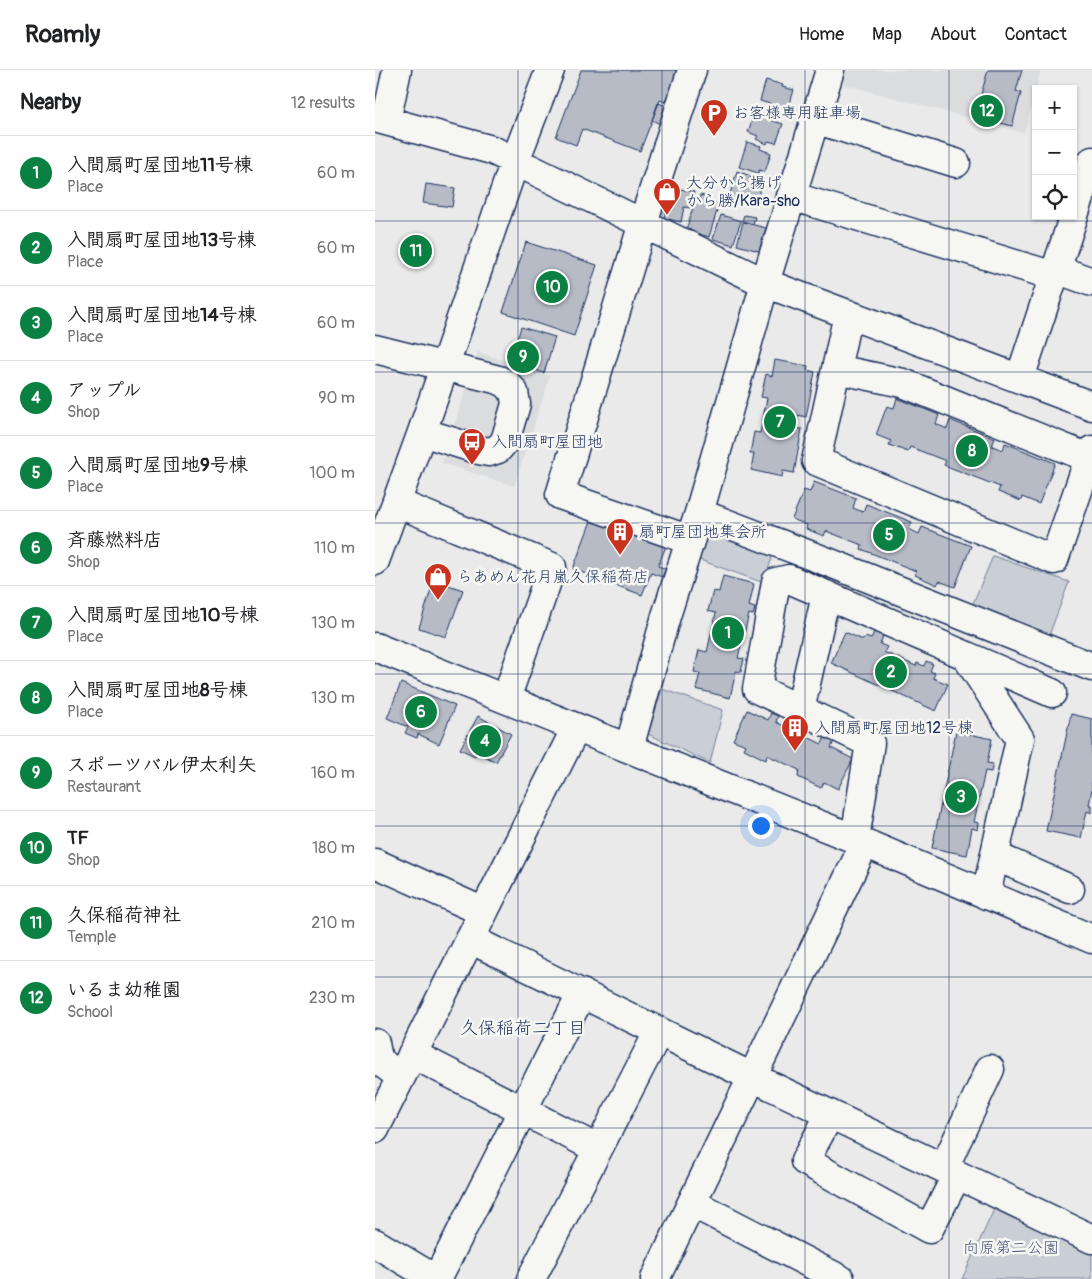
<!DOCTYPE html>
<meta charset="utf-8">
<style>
body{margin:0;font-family:Pangolin,"Klee One",sans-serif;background:#f6f6f6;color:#202124}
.controls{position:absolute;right:15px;top:15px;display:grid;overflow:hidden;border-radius:0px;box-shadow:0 1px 4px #0004}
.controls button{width:45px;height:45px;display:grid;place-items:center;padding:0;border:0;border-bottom:1px solid #e0e0e0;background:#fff;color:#202124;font:25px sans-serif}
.you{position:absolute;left:385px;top:755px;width:18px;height:18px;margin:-12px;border:4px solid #fff;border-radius:50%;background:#1a73e8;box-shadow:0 0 0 8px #1a73e833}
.badge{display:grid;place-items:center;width:32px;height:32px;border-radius:50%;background:#0b8043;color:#fff;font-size:16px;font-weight:700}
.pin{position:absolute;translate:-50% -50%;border:2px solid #fff;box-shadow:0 1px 5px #0006}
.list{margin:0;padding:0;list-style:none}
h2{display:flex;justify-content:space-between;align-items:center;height:65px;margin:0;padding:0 20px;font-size:21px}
h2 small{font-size:16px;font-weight:400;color:#757577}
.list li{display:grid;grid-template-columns:32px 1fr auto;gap:15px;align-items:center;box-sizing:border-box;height:75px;padding:0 20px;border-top:1px solid #e0e0e0}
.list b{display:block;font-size:19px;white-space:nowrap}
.list p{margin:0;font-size:16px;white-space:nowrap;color:#757577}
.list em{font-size:16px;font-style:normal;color:#757577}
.icon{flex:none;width:28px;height:28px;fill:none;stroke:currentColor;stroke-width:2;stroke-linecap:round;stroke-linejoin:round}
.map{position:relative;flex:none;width:717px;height:1209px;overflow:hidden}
header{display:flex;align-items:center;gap:30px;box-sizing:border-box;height:70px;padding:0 25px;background:#fff;border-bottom:1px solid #e0e0e0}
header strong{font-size:24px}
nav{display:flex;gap:28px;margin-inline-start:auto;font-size:18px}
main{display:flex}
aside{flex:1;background:#fff}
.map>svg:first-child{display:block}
.built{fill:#dadcde}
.green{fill:#caced5;stroke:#727e9a}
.building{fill:#b6bbc6;stroke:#1b2f5e}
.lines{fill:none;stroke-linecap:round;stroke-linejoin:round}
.minor-casing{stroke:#1b2f5e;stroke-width:31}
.minor{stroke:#f6f6f2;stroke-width:28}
.grid{fill:none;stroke:#1b2f5e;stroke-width:1;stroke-opacity:0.55}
.labels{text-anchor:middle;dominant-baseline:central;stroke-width:5;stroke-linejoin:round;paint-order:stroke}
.poi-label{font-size:16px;fill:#1b2f5e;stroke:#f6f6f2;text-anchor:start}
.park-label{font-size:16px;fill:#47577c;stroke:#f6f6f2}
.neighbourhood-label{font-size:18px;fill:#1b2f5e;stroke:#f6f6f2}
</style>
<header>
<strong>Roamly</strong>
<nav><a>Home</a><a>Map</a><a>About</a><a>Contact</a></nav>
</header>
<main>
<aside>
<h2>Nearby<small>12 results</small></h2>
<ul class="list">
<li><span class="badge">1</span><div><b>入間扇町屋団地11号棟</b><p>Place</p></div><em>60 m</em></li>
<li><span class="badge">2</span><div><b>入間扇町屋団地13号棟</b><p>Place</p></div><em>60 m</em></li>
<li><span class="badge">3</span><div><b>入間扇町屋団地14号棟</b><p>Place</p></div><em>60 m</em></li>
<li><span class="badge">4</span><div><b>アップル</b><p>Shop</p></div><em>90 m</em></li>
<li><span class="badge">5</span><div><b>入間扇町屋団地9号棟</b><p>Place</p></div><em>100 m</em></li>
<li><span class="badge">6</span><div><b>斉藤燃料店</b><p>Shop</p></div><em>110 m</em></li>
<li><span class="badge">7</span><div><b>入間扇町屋団地10号棟</b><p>Place</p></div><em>130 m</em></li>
<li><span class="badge">8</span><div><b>入間扇町屋団地8号棟</b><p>Place</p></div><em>130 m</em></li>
<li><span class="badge">9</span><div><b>スポーツバル伊太利矢</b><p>Restaurant</p></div><em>160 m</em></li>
<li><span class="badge">10</span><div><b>TF</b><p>Shop</p></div><em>180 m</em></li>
<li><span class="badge">11</span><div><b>久保稲荷神社</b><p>Temple</p></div><em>210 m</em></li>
<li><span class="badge">12</span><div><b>いるま幼稚園</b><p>School</p></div><em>230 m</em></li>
</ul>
</aside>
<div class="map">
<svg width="717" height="1209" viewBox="0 0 717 1209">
<rect width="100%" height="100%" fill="#e9eae9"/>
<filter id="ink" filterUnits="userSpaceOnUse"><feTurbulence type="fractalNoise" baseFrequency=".02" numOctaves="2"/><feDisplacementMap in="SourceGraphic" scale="10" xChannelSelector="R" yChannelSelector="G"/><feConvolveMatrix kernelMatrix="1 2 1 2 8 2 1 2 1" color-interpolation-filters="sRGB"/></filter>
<g filter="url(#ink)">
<path class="built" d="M 472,0 L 666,0 L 649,63 L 468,14 Z
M 103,282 L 175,306 L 139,416 L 67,393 Z"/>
<path class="green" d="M 339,461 L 398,484 L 389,513 L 322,489 L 330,465 Z
M 618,486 L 694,512 L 673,568 L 596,538 Z
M 287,619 L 348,640 L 335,693 L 273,664 Z
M 621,1135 L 717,1181 L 717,1209 L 587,1209 Z"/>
<path class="building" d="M 206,0 L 306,0 L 293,33 L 285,30 L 265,81 L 207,59 L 201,75 L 181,67 Z
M 613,0 L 647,0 L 641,21 L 646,23 L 637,56 L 600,46 Z
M 391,10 L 408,15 L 407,17 L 419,20 L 413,39 L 385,31 Z
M 283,33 L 292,36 L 285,54 L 277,50 Z
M 380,42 L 396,47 L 395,50 L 408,54 L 401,73 L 393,71 L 392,74 L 381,69 L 383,66 L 373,62 Z
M 372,72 L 386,76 L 385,79 L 396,83 L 390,102 L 384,100 L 383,103 L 364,97 Z
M 362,101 L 376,106 L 375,109 L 387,113 L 381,132 L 375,130 L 374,134 L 354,127 Z
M 51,114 L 80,118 L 77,137 L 48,133 Z
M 297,117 L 319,122 L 315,138 L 309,137 L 306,152 L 289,148 Z
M 325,125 L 333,127 L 331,130 L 344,134 L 334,167 L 311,160 L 321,128 L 324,129 Z
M 346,145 L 366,151 L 358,175 L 338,169 Z
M 369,145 L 380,147 L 378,154 L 367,151 Z
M 368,152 L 391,158 L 384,181 L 362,175 Z
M 151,172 L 222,195 L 199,266 L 128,242 Z
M 146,257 L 180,267 L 169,303 L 135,292 Z
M 400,290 L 433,296 L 432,300 L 440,302 L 431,347 L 423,345 L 421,358 L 427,359 L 419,403 L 408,401 L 407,407 L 376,400 L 379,384 L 375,384 L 379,362 L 385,363 L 392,328 L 386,327 L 391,304 L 397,306 Z
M 522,328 L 564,345 L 561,354 L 572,359 L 575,350 L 620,368 L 617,376 L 628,380 L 630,373 L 680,393 L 664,434 L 647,427 L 646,431 L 623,422 L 625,417 L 569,395 L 571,391 L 535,377 L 533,382 L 514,375 L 516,371 L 501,365 L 512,336 L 519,338 Z
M 439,412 L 481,428 L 478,438 L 488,442 L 491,434 L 537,452 L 534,459 L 544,464 L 547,457 L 596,476 L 580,517 L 564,511 L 562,515 L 540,505 L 541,501 L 486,479 L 487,475 L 451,461 L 449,466 L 431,459 L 432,455 L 417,449 L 429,420 L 435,422 Z
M 217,448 L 291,476 L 283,496 L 291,499 L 287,507 L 276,503 L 267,525 L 198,499 Z
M 348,506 L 379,514 L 374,536 L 380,538 L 378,545 L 374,544 L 363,588 L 369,589 L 366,602 L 361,601 L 355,628 L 321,619 L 325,603 L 319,602 L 324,580 L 332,582 L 341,543 L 333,541 L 338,521 L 344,522 Z
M 59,510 L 88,520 L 71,567 L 44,558 Z
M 470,562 L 488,570 L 490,567 L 496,569 L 499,562 L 508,566 L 505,574 L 512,577 L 509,582 L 541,596 L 542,593 L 549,596 L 551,591 L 558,594 L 555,601 L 560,603 L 558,608 L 573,614 L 561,641 L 456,593 Z
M 26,613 L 80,636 L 64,674 L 43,664 L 42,668 L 30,663 L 33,657 L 12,648 Z
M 372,640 L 393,650 L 396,643 L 403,646 L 401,652 L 447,674 L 450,667 L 459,671 L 456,678 L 478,689 L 463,719 L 449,712 L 446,718 L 423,707 L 424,700 L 392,685 L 391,690 L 369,679 L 371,675 L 358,670 Z
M 696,644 L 717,649 L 717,719 L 714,735 L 717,735 L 717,743 L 712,741 L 706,768 L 671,761 Z
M 103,646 L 136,664 L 121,692 L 102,682 L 100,686 L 85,679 Z
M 581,661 L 617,669 L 612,693 L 618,694 L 616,702 L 610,701 L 599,752 L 604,753 L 603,760 L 597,758 L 592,785 L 557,778 Z"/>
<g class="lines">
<defs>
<path id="minor" d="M 0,48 L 117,80 L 390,213 L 717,336
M 439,49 L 581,93
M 11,51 L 22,0
M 416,126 L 679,206
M 681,199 L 717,212
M 473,244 L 441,391 L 679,490 L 717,380
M 0,279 L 124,310 L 132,314 L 139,322 L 141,334 L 130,371 L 123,379 L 114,382 L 104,380 L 47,362
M 461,299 L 528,313 L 714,388
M 645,308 L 717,91
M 22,433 L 177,497 L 131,629
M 324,443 L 453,492 L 717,597
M 315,470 L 185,425 L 268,153 L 317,0
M 0,491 L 47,362 L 140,91 L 175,0
M 0,577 L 480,769 L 717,869
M 591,586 L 645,669 L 611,825
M 425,640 L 451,525
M 254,678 L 291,546 L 324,443 L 390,213 L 455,0
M 480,769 L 495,673 L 382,619 L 401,512 L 414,509 L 677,623
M 620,786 L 695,819
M 0,793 L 109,842
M 95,869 L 377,1007 L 717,1169
M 0,973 L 3,990 L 26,1007
M 37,984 L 223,1079
M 455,1044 L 430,1091 L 554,1159 L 582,1105
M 0,1059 L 201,658
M 569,1098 L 615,999
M 317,1133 L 465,1209
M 0,1173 L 60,1209
M 62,1209 L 207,923
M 156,1209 L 284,961
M 280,1209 L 490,773"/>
</defs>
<use href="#minor" class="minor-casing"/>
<use href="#minor" class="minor"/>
</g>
</g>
<path class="grid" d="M 143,0 L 143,1209M 287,0 L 287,1209M 430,0 L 430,1209M 574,0 L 574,1209M 0,151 L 717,151M 0,302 L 717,302M 0,453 L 717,453M 0,604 L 717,604M 0,756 L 717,756M 0,907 L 717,907M 0,1058 L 717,1058"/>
<defs>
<symbol id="parking-pin" viewBox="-11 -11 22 30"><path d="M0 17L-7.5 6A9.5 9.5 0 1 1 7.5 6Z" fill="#c8321e" stroke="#f6f6f2"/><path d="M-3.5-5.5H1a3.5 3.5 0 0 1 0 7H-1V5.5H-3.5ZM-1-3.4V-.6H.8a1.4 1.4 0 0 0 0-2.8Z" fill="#fff"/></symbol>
<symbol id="shop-pin" viewBox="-11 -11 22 30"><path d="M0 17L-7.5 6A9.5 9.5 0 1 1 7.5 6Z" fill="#c8321e" stroke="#f6f6f2"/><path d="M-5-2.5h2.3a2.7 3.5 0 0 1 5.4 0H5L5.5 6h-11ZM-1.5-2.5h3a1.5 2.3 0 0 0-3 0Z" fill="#fff"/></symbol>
<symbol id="bus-pin" viewBox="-11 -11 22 30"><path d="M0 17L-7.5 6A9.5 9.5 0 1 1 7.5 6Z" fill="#c8321e" stroke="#f6f6f2"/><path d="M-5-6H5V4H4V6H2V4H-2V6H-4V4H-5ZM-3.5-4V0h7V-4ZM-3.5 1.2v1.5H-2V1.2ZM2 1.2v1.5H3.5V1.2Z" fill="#fff"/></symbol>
<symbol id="building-pin" viewBox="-11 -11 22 30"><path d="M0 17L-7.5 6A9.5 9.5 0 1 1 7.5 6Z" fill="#c8321e" stroke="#f6f6f2"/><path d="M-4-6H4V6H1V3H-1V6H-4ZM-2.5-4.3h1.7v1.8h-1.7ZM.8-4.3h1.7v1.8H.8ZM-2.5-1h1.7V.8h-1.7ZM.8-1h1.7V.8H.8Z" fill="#fff"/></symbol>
</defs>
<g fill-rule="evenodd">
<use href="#parking-pin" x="323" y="27" width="32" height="43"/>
<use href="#shop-pin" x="276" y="106" width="32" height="43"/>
<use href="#bus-pin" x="81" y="356" width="32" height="43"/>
<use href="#building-pin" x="229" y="446" width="32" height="43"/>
<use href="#shop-pin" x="47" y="491" width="32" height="43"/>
<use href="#building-pin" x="404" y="642" width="32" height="43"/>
</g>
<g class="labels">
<g class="poi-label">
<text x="358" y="43">お客様専用駐車場</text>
<text x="311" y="113">大分から揚げ<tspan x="311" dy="18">から勝/Kara-sho</tspan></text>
<text x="116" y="372">入間扇町屋団地</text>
<text x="264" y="462">扇町屋団地集会所</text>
<text x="82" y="507">らあめん花月嵐久保稲荷店</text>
<text x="439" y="658">入間扇町屋団地12号棟</text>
</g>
<g class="park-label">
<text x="636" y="1178">向原第二公園</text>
</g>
<g class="neighbourhood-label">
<text x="148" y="958">久保稲荷二丁目</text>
</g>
</g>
</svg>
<div class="controls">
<button>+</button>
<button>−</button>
<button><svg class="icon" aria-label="locate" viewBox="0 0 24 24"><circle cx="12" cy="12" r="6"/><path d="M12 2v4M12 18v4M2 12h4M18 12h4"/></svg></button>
</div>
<div class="you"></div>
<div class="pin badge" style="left:353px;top:563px">1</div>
<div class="pin badge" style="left:516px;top:602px">2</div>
<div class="pin badge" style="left:586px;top:727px">3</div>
<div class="pin badge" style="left:110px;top:671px">4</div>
<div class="pin badge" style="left:514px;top:465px">5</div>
<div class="pin badge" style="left:46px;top:642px">6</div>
<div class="pin badge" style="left:405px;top:352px">7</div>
<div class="pin badge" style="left:597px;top:381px">8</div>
<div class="pin badge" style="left:148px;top:287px">9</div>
<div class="pin badge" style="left:177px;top:217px">10</div>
<div class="pin badge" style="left:41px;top:181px">11</div>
<div class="pin badge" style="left:612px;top:41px">12</div>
</div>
</main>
